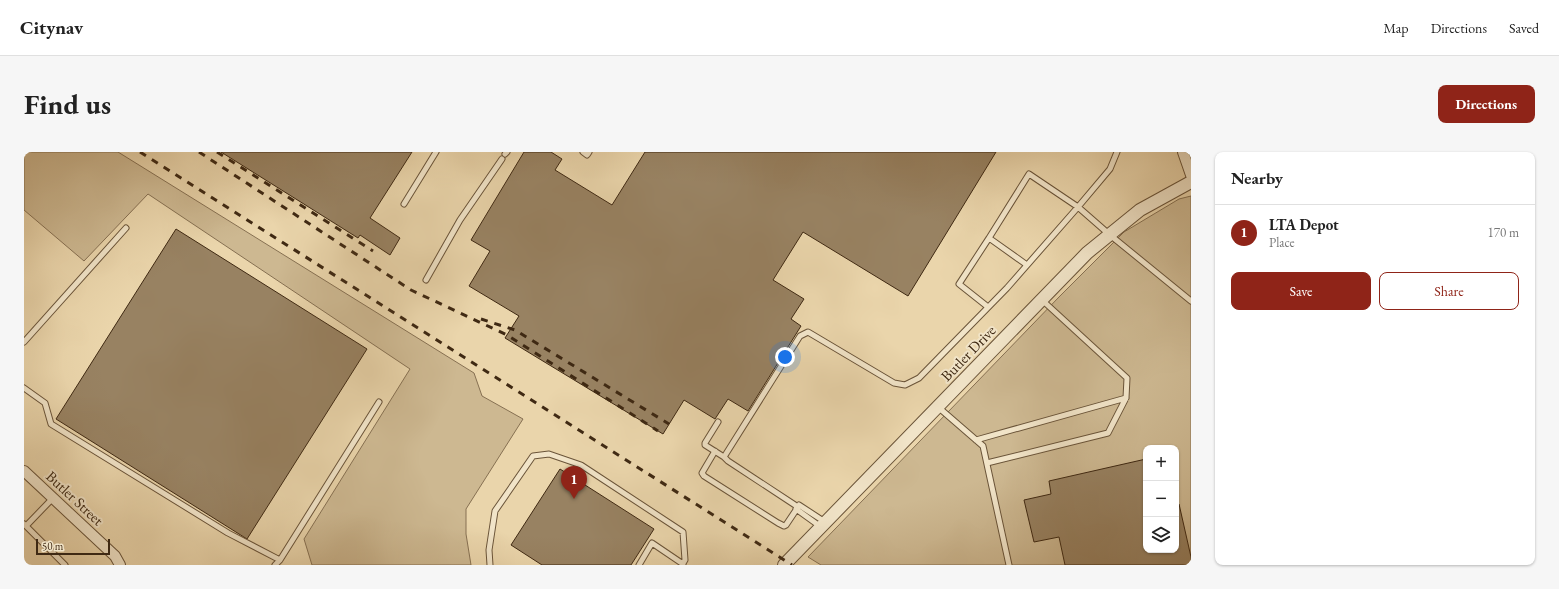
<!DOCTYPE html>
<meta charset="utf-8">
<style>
body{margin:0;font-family:"EB Garamond",serif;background:#f6f6f6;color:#222}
.controls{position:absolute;right:12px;bottom:12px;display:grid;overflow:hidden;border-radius:8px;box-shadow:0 1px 3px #0004}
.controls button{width:36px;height:36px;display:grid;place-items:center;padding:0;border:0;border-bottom:1px solid #e0e0e0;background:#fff;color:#222;font:20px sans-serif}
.scale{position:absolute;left:12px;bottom:10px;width:74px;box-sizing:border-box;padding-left:4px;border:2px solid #3f2913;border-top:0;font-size:11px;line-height:14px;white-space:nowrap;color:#3f2913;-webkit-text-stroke:3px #f1e4c8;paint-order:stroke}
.you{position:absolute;left:761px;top:205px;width:14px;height:14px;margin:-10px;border:3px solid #fff;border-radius:50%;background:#1a73e8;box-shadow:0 0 0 6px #1a73e833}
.badge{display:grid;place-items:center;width:26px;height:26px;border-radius:50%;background:#8f2418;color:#fff;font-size:13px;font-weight:700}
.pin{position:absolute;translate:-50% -33px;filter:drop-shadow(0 1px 2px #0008)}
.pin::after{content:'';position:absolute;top:21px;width:14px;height:12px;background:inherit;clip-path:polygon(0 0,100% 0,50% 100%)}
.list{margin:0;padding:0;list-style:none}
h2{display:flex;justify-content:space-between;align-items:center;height:52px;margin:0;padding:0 16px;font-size:17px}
h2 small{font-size:13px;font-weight:400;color:#767676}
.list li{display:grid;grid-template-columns:26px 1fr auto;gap:12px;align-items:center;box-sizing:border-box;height:56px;padding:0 16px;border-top:1px solid #e0e0e0}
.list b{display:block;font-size:15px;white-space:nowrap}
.list p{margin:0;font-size:13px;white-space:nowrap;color:#767676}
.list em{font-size:13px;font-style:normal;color:#767676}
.actions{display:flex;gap:8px;padding:12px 16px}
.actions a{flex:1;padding:9px 0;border:1px solid #8f2418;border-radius:8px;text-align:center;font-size:14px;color:#8f2418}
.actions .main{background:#8f2418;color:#fff}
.icon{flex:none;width:22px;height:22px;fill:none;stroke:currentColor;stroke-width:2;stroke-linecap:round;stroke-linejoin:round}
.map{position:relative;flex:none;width:1167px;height:413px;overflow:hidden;border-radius:8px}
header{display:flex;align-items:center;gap:24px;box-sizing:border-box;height:56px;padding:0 20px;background:#fff;border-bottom:1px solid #e0e0e0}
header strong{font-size:19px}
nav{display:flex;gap:22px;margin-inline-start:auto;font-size:14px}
.intro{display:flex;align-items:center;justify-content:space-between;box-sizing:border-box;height:96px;padding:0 24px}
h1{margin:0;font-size:28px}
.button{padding:10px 18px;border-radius:8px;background:#8f2418;color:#fff;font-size:14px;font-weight:700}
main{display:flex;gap:24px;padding:0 24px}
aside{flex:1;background:#fff;border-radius:8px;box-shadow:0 1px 3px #0004}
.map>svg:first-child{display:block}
.green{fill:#cdb891;stroke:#867052;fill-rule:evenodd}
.building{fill:#988262;stroke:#3f2913}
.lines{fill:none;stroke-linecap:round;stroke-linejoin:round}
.service-casing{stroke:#6a5439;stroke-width:7}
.minor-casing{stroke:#6a5439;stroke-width:12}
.tertiary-casing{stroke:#6a5439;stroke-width:14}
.service{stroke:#f1e4c8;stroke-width:5}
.minor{stroke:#f1e4c8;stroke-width:10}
.tertiary{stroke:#f1e4c8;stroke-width:12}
.rail{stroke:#3f2913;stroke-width:3;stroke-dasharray:7 7;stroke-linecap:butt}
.labels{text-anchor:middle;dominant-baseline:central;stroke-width:4;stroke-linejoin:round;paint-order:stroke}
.street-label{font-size:15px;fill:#3f2913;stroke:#f1e4c8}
</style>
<header>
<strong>Citynav</strong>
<nav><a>Map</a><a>Directions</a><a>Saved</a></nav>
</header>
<div class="intro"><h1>Find us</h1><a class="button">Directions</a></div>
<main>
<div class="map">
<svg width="1167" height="413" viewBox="0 0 1167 413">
<rect width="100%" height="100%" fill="#ead5ab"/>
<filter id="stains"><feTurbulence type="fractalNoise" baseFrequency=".005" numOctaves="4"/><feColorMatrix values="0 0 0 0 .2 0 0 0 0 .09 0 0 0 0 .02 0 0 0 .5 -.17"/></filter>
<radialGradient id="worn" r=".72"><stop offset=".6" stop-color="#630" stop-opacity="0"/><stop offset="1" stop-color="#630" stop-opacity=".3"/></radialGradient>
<path class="green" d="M 0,0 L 94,0 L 450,221 L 458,244 L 499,267 L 442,357 L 442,382 L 447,413 L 288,413 L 280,387 L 386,217 L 124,42 L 60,109 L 0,58 Z
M 1167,44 L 1167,413 L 797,413 L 784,405 L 1035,145 L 1100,80 L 1155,47 ZM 1122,296 L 1152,296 L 1152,398 L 1122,398 Z"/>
<path class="building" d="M 197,0 L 388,0 L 346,66 L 376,86 L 366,103 L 336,83 L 334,86 Z
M 500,0 L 527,0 L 538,7 L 531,18 L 588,53 L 621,0 L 972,0 L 884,144 L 779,80 L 749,128 L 780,147 L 767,167 L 777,174 L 724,259 L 704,247 L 691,267 L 660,248 L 639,282 L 481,186 L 495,164 L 445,134 L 466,99 L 447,88 Z
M 152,77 L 343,197 L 223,387 L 32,267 Z
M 1122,307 L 1122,398 L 1152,398 L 1152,353 L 1155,352 L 1167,405 L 1167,413 L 1041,413 L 1035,385 L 1010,390 L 1000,348 L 1027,342 L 1025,329 Z
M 536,317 L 630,377 L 607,413 L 518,413 L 487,393 Z"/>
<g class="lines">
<defs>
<path id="service" d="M 559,0 L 563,3 L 565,0
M 481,2 L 483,0
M 380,52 L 412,0
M 1003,113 L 965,86 L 1005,22 L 1054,55 L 1086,83 L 1167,149
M 402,128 L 436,68 L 478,7
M 964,155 L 935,132 L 965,86
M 0,190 L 102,76
M 0,236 L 21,251 L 27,272 L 204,381 L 256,408 L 251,413
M 914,255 L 959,294 L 985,413
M 694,270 L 681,291 L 681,293 L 700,305
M 952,288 L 1102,246 L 1103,226 L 1018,148
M 691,299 L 678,321 L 680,324 L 754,371 L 760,374 L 762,373 L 774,355 L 704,309 L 700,305 L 776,184 L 784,180 L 870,231 L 881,233 L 895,226 L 983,136 L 1054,55 L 1086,17 L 1093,0
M 963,311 L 1084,281 L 1102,246
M 775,353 L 801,370
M 772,357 L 797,375
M 0,372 L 41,413
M 2,374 L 29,346
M 256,408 L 355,250
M 466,413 L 465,398 L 471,359 L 509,304 L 525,302 L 557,313 L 659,380 L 661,408 L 658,413
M 615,413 L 628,391 L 659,412"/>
<path id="minor" d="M 1159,0 L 1167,23
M 0,319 L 91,404 L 96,413"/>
<path id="tertiary" d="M 760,413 L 1063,101 L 1116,58 L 1167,30"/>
</defs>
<use href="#service" class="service-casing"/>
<use href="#minor" class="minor-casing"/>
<use href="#tertiary" class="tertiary-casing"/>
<use href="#service" class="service"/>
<use href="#minor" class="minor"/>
<use href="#tertiary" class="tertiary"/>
<path class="rail" d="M 116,0 L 768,413
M 175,0 L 387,138 L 483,183 L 634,279
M 193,0 L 349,99
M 457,167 L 491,178 L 645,272"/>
</g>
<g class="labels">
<g class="street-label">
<text transform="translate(944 201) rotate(-46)">Butler Drive</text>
<text transform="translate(51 346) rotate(43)">Butler Street</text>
</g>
</g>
<rect width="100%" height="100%" filter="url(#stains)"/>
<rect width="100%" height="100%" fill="url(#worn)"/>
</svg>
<div class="controls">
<button>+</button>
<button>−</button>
<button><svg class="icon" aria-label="layers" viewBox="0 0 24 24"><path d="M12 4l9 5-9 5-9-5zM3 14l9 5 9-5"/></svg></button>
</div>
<div class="scale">50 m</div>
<div class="you"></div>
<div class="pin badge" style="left:550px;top:347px">1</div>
</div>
<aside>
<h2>Nearby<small></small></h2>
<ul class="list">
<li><span class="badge">1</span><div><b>LTA Depot</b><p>Place</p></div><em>170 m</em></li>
</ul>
<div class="actions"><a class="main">Save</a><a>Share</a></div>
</aside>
</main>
